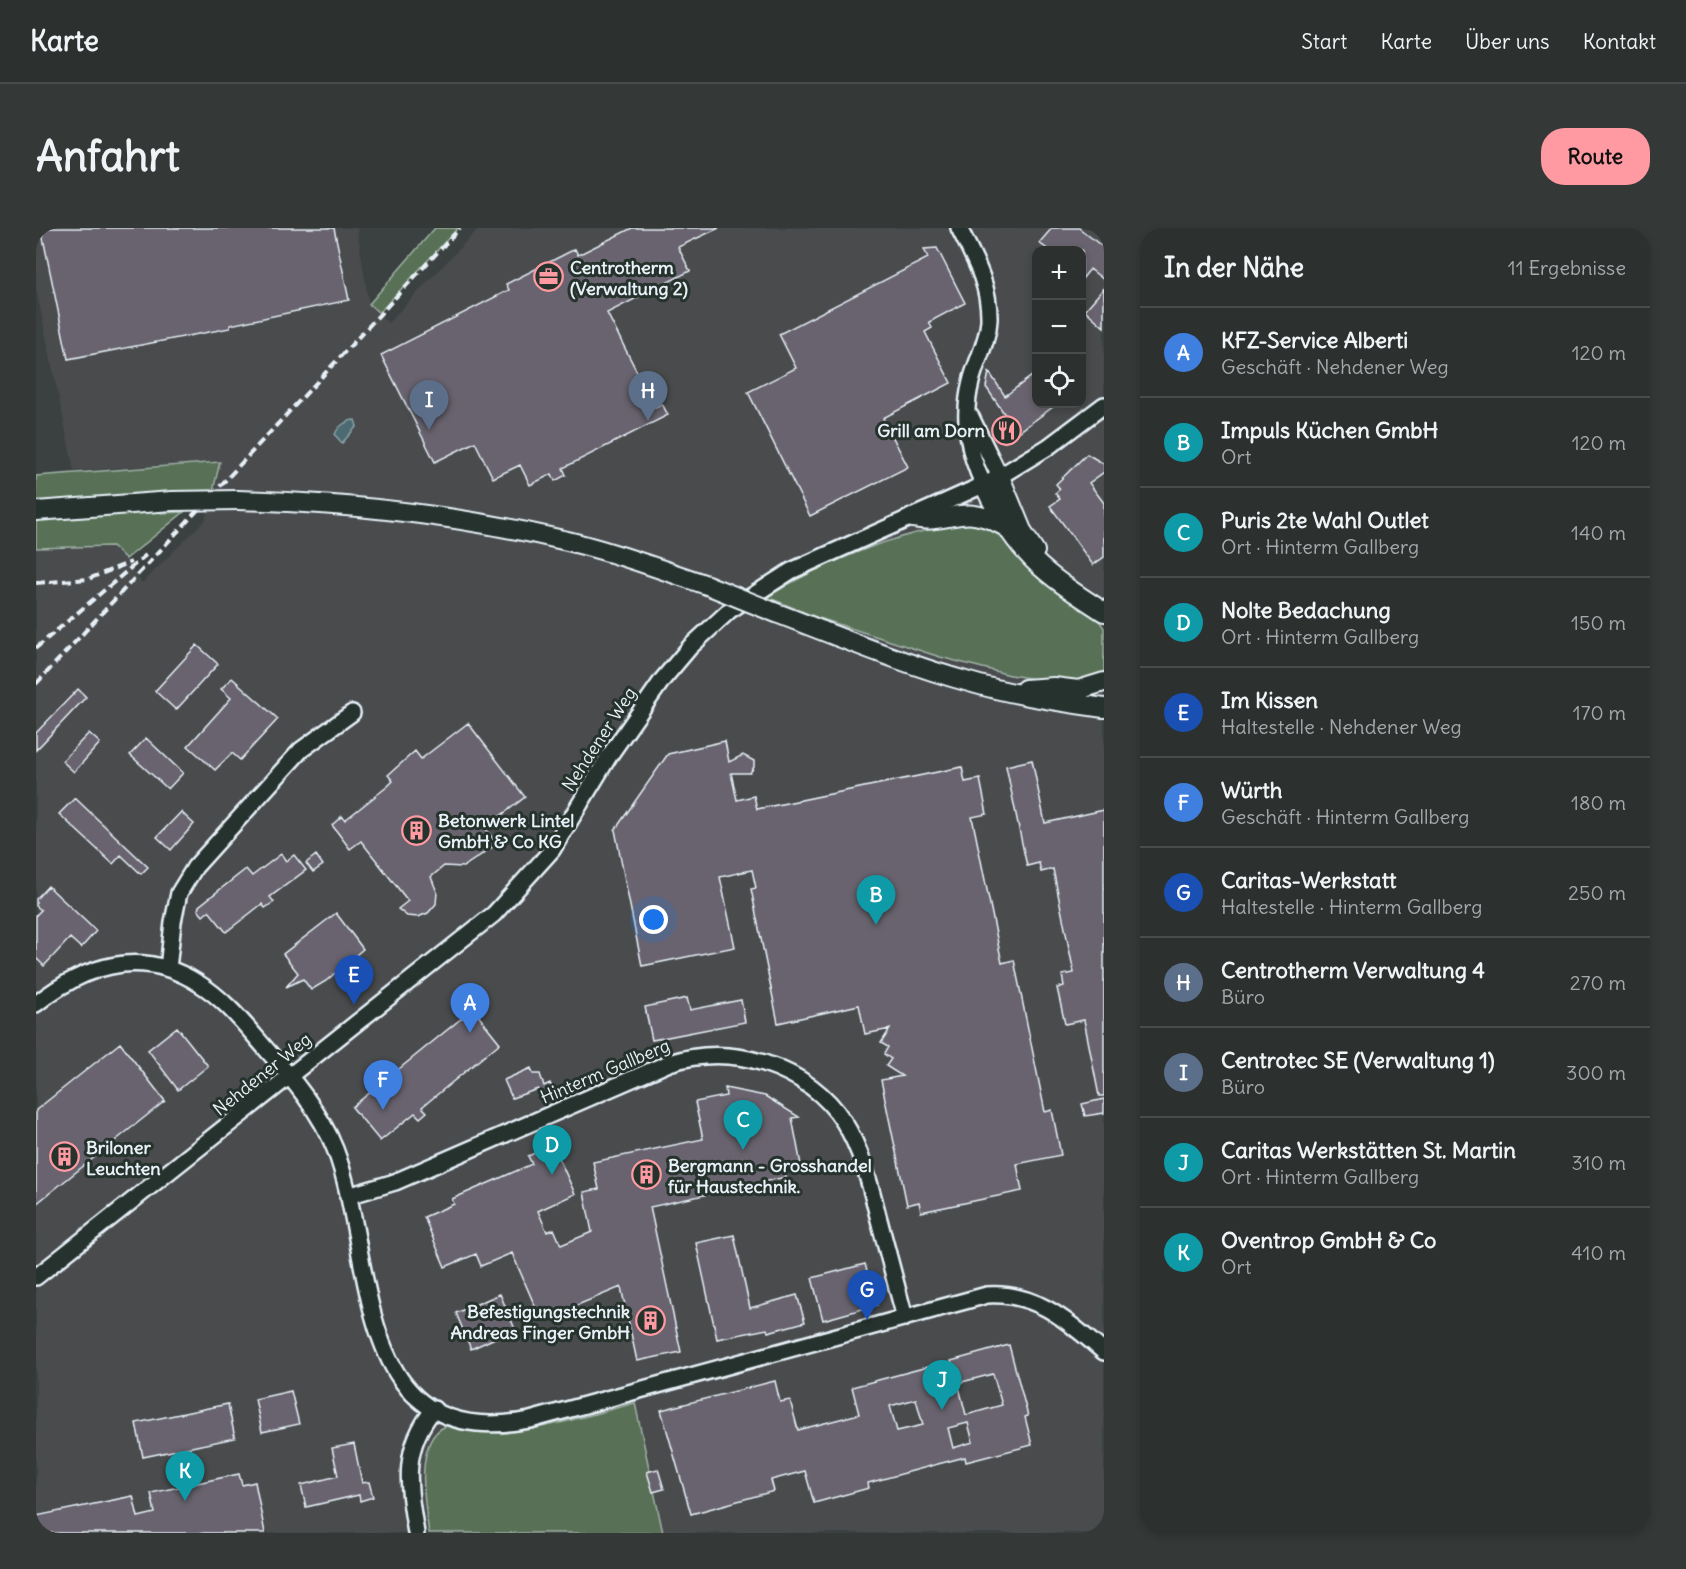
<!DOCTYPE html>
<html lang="de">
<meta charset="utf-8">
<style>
body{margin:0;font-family:Delius,sans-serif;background:#343938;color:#f1f3f6}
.controls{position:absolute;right:18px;top:18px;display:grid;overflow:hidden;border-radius:12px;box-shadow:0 3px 9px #0003}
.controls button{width:54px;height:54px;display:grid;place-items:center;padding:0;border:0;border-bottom:2px solid #484c4c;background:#2c3130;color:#f1f3f6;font:30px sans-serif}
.you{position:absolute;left:618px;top:692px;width:21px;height:21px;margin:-15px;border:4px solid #fff;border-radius:50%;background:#1a73e8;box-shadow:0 0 0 9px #1a73e833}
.badge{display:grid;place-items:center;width:39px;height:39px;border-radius:50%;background:#ff9aa2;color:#fff;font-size:20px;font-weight:700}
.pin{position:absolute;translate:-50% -50px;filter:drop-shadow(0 2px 3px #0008)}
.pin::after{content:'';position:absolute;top:32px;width:21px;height:18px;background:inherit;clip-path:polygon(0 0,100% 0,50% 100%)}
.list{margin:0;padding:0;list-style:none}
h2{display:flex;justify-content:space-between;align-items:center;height:78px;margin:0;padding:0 24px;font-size:26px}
h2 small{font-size:20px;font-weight:400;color:#a6a9ab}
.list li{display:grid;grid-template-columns:39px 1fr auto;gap:18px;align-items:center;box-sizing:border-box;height:90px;padding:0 24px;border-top:2px solid #484c4c}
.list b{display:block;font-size:22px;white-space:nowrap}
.list p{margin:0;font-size:20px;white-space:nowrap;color:#a6a9ab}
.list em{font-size:20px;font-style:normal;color:#a6a9ab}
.icon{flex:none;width:33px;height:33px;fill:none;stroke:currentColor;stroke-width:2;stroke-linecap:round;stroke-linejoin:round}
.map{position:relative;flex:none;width:1068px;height:1305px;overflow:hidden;border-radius:24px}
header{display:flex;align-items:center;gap:36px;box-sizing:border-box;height:84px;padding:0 30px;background:#2c3130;border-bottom:2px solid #484c4c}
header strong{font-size:28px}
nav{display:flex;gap:33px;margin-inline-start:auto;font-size:21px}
.intro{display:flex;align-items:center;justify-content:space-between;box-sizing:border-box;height:144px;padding:0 36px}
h1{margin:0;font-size:42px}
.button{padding:15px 27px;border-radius:24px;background:#ff9aa2;color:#111;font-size:21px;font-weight:700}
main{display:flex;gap:36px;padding:0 36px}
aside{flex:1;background:#2c3130;border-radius:24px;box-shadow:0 3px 9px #0003}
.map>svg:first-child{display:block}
.built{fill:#484b4e;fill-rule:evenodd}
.green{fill:#587156;stroke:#a0b1a7;stroke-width:1.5}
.water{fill:#4b6a72;stroke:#8aa0a8;stroke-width:1.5}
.building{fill:#68636e;stroke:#e8f1f8;stroke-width:1.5;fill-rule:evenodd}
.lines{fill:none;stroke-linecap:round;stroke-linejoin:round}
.minor-casing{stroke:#e8f1f8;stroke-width:20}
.major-casing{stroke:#e8f1f8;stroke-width:22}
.minor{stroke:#26332d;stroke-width:15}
.major{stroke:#26332d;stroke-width:18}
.rail{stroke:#e8f1f8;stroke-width:4;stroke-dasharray:9 4.5;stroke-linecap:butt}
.major-bridge-casing{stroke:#e8f1f8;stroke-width:22;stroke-linecap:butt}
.major-bridge{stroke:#26332d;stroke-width:18}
.labels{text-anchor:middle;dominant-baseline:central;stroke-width:6;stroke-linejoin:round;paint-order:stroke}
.poi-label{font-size:18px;font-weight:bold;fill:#e8f1f8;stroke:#26332d;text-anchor:start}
.street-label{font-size:18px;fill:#e8f1f8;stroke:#26332d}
</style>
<header>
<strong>Karte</strong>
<nav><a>Start</a><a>Karte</a><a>Über uns</a><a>Kontakt</a></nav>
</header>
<div class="intro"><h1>Anfahrt</h1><a class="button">Route</a></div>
<main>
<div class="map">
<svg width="1068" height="1305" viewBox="0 0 1068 1305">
<rect width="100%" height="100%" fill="#3a4140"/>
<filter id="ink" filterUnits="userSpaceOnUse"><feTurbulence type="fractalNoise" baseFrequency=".0167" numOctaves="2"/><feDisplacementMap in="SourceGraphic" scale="12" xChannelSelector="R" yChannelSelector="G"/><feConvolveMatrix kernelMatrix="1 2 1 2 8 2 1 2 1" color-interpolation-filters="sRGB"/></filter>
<g filter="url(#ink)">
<path class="built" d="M 0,0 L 321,0 L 333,76 L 352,95 L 443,0 L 1068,0 L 1068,1305 L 0,1305 L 0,320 L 77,318 L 90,331 L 106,355 L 169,292 L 184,234 L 38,243 L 0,61 ZM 1000,22 L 1046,22 L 1046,176 L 1000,176 Z"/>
<path class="green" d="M 399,0 L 422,0 L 343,85 L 333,76 Z
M 184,234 L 176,267 L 0,276 L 0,248 Z
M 125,281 L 125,285 L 148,284 L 90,331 L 76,318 L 0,320 L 0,289 Z
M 945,295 L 973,315 L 1000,348 L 1064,394 L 1068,400 L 1068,446 L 1046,458 L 974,447 L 904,429 L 780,389 L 731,369 C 788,333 878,297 945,295 Z
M 599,1175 L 627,1305 L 393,1305 C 389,1279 377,1211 410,1198 C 428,1191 450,1207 469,1205 C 513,1200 556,1186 599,1175 Z"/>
<path class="water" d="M 319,192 L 321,198 L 306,215 L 299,207 C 301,199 311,192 319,192 Z"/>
<path class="building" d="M 5,0 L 298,0 L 313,72 L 194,97 L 194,100 L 32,131 Z
M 596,0 L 683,0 L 642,19 L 654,43 L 571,85 L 619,179 L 626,176 L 632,187 L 527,240 L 530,247 L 519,253 L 516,246 L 494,257 L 484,237 L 457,250 L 439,214 L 399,234 L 345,127 L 473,62 L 470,56 L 539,21 L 542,27 Z
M 1016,0 L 1043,0 L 1068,20 L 1068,52 L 1054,41 L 1046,51 L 1046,22 L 1013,22 L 1003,15 Z
M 901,20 L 929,75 L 893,94 L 896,100 L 889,104 L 915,155 L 847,190 L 872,239 L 774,288 L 712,164 L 760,140 L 743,106 L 892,30 L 888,21 Z
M 1068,60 L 1068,99 L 1049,82 Z
M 953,144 L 969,168 L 1000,145 L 1000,176 L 1021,176 L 969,214 L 963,211 L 963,206 L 957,197 L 970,188 L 950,159 Z
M 1051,226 L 1068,236 L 1068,244 L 1053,255 L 1068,275 L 1068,329 L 1057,337 L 1014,278 L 1024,271 L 1019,265 L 1024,261 L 1020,256 Z
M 161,417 L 182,436 L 140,482 L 119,463 Z
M 196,450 L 242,491 L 204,532 L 196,525 L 179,542 L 152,518 L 195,470 L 185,461 Z
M 42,461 L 50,469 L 0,522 L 0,505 Z
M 432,495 L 489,569 L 449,600 L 461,616 L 427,639 L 408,638 L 395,649 L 401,664 L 400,676 L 392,685 L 382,689 L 371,688 L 362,681 L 372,673 L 325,613 L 314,621 L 296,597 L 306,588 L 309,592 L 352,558 L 357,553 L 352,547 L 379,523 L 385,531 Z
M 53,505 L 64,515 L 38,544 L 26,533 Z
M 110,510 L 147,545 L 132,561 L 94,527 Z
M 689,513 L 693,534 L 707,527 L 718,533 L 718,539 L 714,545 L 695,545 L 701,572 L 718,568 L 721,581 L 926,539 L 929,554 L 944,551 L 951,586 L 936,589 L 966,735 L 978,732 L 1009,884 L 1016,882 L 1025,927 L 981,936 L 986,963 L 885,984 L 883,974 L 871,977 L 845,852 L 866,848 L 850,838 L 855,831 L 848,826 L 852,819 L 845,815 L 854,801 L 829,806 L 823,777 L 742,795 L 715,661 L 720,660 L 716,642 L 684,649 L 699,719 L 606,738 L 579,602 L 632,526 Z
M 996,532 L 1009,595 L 1068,582 L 1068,868 L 1063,868 L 1048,792 L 1029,796 L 1021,760 L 1028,758 L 1026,747 L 1038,745 L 1017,641 L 1005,644 L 1003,635 L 991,638 L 987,620 L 970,538 Z
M 39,570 L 112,639 L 105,646 L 85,627 L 77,636 L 23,586 Z
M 145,584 L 158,596 L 135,622 L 121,609 Z
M 245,626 L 250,633 L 258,627 L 270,642 L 234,669 L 238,674 L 229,680 L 226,676 L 190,704 L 173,683 L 167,688 L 162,682 L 163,678 L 210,641 L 216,648 Z
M 280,627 L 287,637 L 277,644 L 270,635 Z
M 12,658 L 60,703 L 45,720 L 34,710 L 8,738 L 0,730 L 0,687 L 5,682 L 0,678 L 0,671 Z
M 300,685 L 327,721 L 290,753 L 275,762 L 267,751 L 250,759 L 262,745 L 247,726 Z
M 651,770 L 654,782 L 705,772 L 709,794 L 616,812 L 609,779 Z
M 437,781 L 464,815 L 386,879 L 391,884 L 384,890 L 379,885 L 344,913 L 316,879 Z
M 141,799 L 172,838 L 142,862 L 112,822 Z
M 84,815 L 129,873 L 0,976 L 0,882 Z
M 495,840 L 497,846 L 504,846 L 508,858 L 514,855 L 518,864 L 505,870 L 502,861 L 476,870 L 468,852 Z
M 689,860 L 729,868 L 763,889 L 756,890 L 765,937 L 748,940 L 750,949 L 614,979 L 645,1124 L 601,1133 L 585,1059 L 505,1092 L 476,1025 L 445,1038 L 440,1026 L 409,1039 L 388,989 L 418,976 L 416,971 L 496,936 L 492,928 L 517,917 L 539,966 L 502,983 L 511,1004 L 518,1001 L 525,1017 L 556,1004 L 548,964 L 563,961 L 557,934 L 667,911 L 659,874 L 690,868 Z
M 1068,871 L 1068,885 L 1049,888 L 1046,876 Z
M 698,1007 L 714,1080 L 761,1067 L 769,1094 L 732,1104 L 731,1101 L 681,1111 L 660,1015 Z
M 829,1036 L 841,1077 L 787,1092 L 776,1050 Z
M 464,1066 L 479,1101 L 435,1121 L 420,1085 Z
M 973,1117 L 992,1188 L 989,1189 L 996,1217 L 930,1234 L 929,1229 L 902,1236 L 832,1255 L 833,1260 L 778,1275 L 769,1243 L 735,1252 L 738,1263 L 655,1286 L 625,1182 L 739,1153 L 744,1174 L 754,1172 L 762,1202 L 823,1186 L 816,1159 L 895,1138 L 897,1142 L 916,1137 L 915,1133 ZM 957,1146 L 966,1177 L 930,1187 L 922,1155 ZM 880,1171 L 887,1197 L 861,1203 L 854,1178 ZM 932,1195 L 937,1214 L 917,1220 L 912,1200 Z
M 255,1163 L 263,1196 L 226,1204 L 219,1171 Z
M 192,1176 L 199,1210 L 107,1229 L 100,1195 Z
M 318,1216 L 326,1255 L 333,1254 L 337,1269 L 324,1273 L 323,1267 L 270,1279 L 265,1257 L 302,1248 L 296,1220 Z
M 622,1241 L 628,1261 L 617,1264 L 611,1244 Z
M 203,1246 L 206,1257 L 219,1254 L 229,1305 L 0,1305 L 0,1288 L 97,1268 L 102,1289 L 119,1285 L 115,1265 Z"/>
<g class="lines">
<defs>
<path id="minor" d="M 923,0 C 938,30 954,57 953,92 C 952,114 940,133 935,154 C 926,189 932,226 948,257
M 935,189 L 964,249
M 132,741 L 137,694 L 143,665 L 159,639 L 265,522 L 316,485
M 0,776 C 49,737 105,719 162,755 C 189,771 210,798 230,821 C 256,850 285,885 299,921 C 341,1030 313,1226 494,1192 L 951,1067 C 1002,1064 1032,1094 1068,1124
M 312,968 L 359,954 L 633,835 C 665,825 696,825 728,835 C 807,861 824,915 842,988 C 851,1022 860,1056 869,1090
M 0,1049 L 458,686 L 516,622 L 573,528 L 627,451 L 654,419 L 694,382 L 755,343 L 956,253 L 1012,219 L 1068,177
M 380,1305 C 372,1257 365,1221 398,1181"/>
<path id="major" d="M 964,249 L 987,305 L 999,323
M 948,257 C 980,326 1006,344 1068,384
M 202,272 C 309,275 414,286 518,310 C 570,321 621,340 671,357
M 0,283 L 136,273
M 876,290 C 916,297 925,274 966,297
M 743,386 C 806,410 868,436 933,454 C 977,467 1023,474 1068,480
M 989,461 L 1018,459 L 1042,462 L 1068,454"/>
</defs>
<use href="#minor" class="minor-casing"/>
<use href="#major" class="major-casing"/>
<use href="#minor" class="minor"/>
<use href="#major" class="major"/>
<path class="rail" d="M 0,355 L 52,351 L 95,334
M 0,420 L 111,326
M 0,456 L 424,0"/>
<defs>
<path id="major-bridge" d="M 136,273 L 202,272
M 671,357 L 743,386"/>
</defs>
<use href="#major-bridge" class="major-bridge-casing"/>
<use href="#major-bridge" class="major-bridge"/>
</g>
</g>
<defs>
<symbol id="office-ring" viewBox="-11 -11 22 22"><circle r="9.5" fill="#26332d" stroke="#ff9aa2" stroke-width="1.5"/><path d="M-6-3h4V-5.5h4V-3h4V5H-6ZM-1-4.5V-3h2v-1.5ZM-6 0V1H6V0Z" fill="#ff9aa2"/></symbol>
<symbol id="restaurant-ring" viewBox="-11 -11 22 22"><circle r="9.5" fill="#26332d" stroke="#ff9aa2" stroke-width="1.5"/><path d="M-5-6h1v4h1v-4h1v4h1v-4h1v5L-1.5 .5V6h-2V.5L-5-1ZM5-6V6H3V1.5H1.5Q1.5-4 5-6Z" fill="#ff9aa2"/></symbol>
<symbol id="building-ring" viewBox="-11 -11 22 22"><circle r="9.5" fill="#26332d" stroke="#ff9aa2" stroke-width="1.5"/><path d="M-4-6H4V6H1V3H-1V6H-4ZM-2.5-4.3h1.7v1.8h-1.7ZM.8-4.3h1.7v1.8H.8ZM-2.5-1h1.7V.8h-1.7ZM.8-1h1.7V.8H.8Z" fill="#ff9aa2"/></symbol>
</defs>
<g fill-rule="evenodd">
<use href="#office-ring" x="496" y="32" width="33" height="33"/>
<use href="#restaurant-ring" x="954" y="186" width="33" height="33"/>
<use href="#building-ring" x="364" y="586" width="33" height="33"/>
<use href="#building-ring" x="12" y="912" width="33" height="33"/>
<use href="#building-ring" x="594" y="930" width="33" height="33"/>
<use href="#building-ring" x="598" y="1076" width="33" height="33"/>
</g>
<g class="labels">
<g class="poi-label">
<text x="534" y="39">Centrotherm<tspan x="534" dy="21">(Verwaltung 2)</tspan></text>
<text x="949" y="202" text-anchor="end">Grill am Dorn</text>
<text x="402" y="592">Betonwerk Lintel<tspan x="402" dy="21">GmbH &amp; Co KG</tspan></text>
<text x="50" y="919">Briloner<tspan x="50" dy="21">Leuchten</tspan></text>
<text x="632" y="937">Bergmann - Grosshandel<tspan x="632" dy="21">für Haustechnik.</tspan></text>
<text x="594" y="1083" text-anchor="end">Befestigungstechnik<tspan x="594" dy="21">Andreas Finger GmbH</tspan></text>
</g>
<g class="street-label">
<text transform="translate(563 511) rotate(-57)">Nehdener Weg</text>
<text transform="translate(569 843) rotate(-23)">Hinterm Gallberg</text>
<text transform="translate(226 846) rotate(-39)">Nehdener Weg</text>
</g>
</g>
</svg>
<div class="controls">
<button>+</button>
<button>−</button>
<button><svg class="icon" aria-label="locate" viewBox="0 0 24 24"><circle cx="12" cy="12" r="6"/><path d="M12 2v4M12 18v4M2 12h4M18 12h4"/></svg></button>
</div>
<div class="you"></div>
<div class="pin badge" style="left:434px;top:805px;background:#3f7fe0">A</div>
<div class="pin badge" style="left:840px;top:697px;background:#0f9aa8">B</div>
<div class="pin badge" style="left:707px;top:922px;background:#0f9aa8">C</div>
<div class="pin badge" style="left:516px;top:947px;background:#0f9aa8">D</div>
<div class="pin badge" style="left:318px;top:777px;background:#1a4fb4">E</div>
<div class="pin badge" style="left:347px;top:882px;background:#3f7fe0">F</div>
<div class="pin badge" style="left:831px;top:1092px;background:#1a4fb4">G</div>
<div class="pin badge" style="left:612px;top:193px;background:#5c6f8a">H</div>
<div class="pin badge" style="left:393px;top:202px;background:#5c6f8a">I</div>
<div class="pin badge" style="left:906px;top:1182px;background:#0f9aa8">J</div>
<div class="pin badge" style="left:149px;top:1273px;background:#0f9aa8">K</div>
</div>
<aside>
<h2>In der Nähe<small>11 Ergebnisse</small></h2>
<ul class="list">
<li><span class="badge" style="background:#3f7fe0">A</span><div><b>KFZ-Service Alberti</b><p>Geschäft · Nehdener Weg</p></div><em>120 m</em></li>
<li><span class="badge" style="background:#0f9aa8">B</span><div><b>Impuls Küchen GmbH</b><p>Ort</p></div><em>120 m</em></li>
<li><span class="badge" style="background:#0f9aa8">C</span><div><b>Puris 2te Wahl Outlet</b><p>Ort · Hinterm Gallberg</p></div><em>140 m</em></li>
<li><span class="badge" style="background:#0f9aa8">D</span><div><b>Nolte Bedachung</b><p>Ort · Hinterm Gallberg</p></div><em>150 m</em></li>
<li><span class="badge" style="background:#1a4fb4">E</span><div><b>Im Kissen</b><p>Haltestelle · Nehdener Weg</p></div><em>170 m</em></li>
<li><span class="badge" style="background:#3f7fe0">F</span><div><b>Würth</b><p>Geschäft · Hinterm Gallberg</p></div><em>180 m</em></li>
<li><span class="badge" style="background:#1a4fb4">G</span><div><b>Caritas-Werkstatt</b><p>Haltestelle · Hinterm Gallberg</p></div><em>250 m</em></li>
<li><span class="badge" style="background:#5c6f8a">H</span><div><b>Centrotherm Verwaltung 4</b><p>Büro</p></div><em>270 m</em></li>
<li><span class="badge" style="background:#5c6f8a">I</span><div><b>Centrotec SE (Verwaltung 1)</b><p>Büro</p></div><em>300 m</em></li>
<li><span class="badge" style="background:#0f9aa8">J</span><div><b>Caritas Werkstätten St. Martin</b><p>Ort · Hinterm Gallberg</p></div><em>310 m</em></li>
<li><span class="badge" style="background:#0f9aa8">K</span><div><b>Oventrop GmbH &amp; Co</b><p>Ort</p></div><em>410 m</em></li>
</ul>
</aside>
</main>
